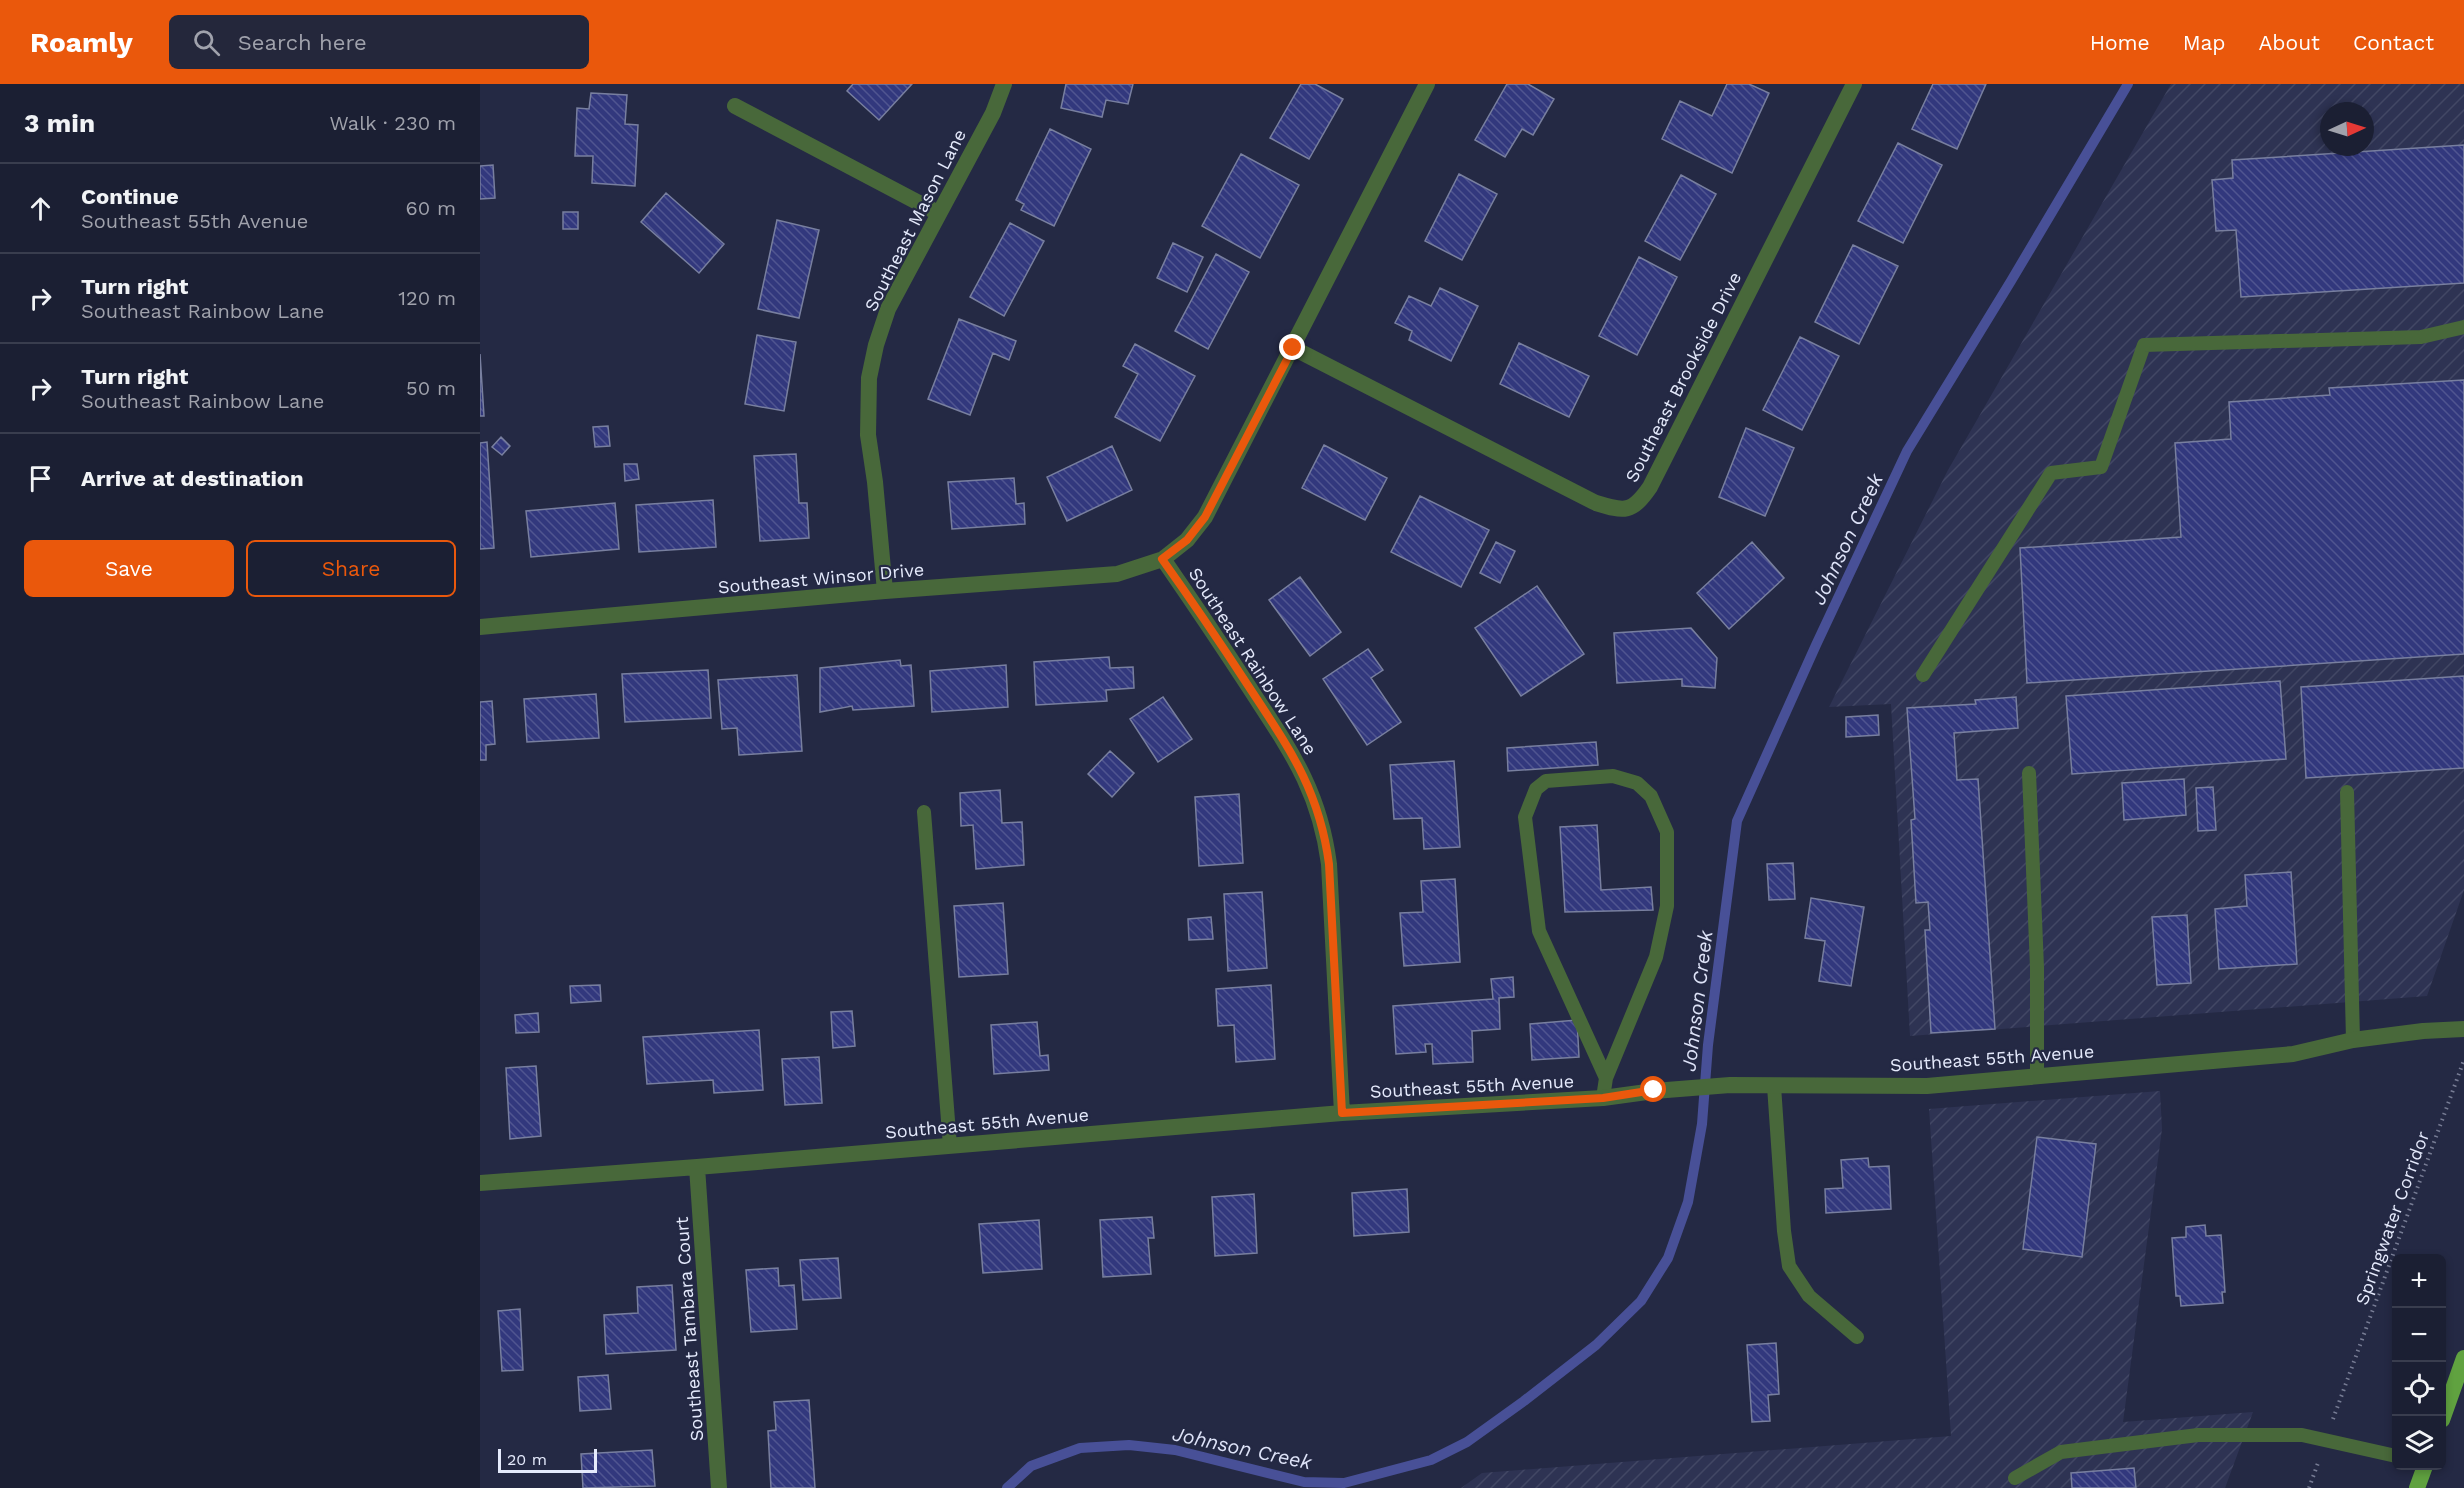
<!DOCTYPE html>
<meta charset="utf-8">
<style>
body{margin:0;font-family:"Work Sans",sans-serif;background:#24273b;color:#f1f3f6}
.controls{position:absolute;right:18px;bottom:18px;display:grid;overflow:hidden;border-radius:9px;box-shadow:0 3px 9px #0003}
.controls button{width:54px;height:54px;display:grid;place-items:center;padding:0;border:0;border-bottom:2px solid #393d4e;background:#1b1f33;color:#f1f3f6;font:30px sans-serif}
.compass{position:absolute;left:1840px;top:18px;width:54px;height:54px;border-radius:50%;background:#1b1f33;box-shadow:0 3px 9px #0003;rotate:86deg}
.scale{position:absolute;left:18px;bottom:15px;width:99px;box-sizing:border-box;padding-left:6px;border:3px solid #e5eafc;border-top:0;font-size:16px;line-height:21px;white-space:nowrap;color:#e5eafc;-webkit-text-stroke:4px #242944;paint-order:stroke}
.stop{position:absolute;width:18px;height:18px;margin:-14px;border:4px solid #ea580c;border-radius:50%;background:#fff}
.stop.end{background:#ea580c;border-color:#fff;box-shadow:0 2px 6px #0008}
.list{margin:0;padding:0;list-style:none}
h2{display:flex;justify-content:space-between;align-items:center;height:78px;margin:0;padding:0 24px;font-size:26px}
h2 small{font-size:20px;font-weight:400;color:#a0a2ac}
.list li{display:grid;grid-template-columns:39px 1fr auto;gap:18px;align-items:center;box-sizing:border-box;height:90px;padding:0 24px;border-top:2px solid #393d4e}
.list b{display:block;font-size:22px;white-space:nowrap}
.list p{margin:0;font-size:20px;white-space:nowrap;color:#a0a2ac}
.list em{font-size:20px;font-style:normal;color:#a0a2ac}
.actions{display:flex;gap:12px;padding:18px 24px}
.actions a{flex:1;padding:14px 0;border:2px solid #ea580c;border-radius:9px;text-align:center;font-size:21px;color:#ea580c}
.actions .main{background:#ea580c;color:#fff}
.icon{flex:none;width:33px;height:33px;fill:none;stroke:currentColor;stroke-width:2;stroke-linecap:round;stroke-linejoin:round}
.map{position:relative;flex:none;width:1984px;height:1404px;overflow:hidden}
header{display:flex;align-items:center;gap:36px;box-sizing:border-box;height:84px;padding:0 30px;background:#ea580c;color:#fff}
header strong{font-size:28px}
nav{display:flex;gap:33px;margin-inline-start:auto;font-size:21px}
.search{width:420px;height:54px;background:#24273b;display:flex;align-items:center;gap:15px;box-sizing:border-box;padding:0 21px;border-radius:9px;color:#a0a2ac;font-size:22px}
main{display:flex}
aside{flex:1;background:#1b1f33}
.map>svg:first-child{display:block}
.industrial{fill:url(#industrial-furrows);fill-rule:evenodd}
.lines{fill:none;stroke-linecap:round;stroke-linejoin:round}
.stream{stroke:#485097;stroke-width:10}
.building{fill:url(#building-back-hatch);stroke:#787f9f;stroke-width:1.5}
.path{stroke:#777c94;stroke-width:4;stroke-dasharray:1.5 4.5;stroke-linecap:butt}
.service{stroke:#48683a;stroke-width:14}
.minor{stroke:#48683a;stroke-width:16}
.primary{stroke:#60a240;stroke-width:16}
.route{stroke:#ea580c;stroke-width:8}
.labels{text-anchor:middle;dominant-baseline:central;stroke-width:4.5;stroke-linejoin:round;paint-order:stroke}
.street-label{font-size:18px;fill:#e5eafc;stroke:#242944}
.water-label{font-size:20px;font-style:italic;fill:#dee3f8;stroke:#242944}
</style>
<header>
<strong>Roamly</strong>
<div class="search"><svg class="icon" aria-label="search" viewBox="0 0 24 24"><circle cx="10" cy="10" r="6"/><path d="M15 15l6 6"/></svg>Search here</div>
<nav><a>Home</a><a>Map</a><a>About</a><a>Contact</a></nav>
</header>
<main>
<aside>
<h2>3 min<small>Walk · 230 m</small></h2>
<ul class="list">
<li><svg class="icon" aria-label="ahead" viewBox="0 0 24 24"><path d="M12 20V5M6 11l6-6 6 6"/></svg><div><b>Continue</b><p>Southeast 55th Avenue</p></div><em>60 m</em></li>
<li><svg class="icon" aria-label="right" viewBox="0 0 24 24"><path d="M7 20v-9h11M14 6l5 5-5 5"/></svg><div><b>Turn right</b><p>Southeast Rainbow Lane</p></div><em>120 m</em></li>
<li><svg class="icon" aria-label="right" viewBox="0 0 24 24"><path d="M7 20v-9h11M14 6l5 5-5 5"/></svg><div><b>Turn right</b><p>Southeast Rainbow Lane</p></div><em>50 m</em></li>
<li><svg class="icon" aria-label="arrive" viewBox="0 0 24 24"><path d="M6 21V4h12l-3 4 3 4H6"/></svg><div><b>Arrive at destination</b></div></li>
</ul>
<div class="actions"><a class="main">Save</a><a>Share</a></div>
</aside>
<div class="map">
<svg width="1984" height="1404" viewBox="0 0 1984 1404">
<defs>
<pattern id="industrial-furrows" width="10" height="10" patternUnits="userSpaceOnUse" patternTransform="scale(1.5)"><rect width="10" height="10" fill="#2e3353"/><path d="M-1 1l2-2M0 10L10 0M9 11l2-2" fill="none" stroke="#424764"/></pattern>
<pattern id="building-back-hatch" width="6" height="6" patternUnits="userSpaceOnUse" patternTransform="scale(1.5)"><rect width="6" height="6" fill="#32387d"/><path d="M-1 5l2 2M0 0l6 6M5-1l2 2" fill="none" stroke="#505590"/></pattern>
</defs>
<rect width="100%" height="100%" fill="#242944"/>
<path class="industrial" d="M 1691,0 L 1984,0 L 1984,806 L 1947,912 L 1430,952 L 1411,620 L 1349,623 L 1468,386 ZM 1849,27 L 1885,27 L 1885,63 L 1849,63 Z
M 1680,1007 L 1682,1045 L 1643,1338 L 1773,1328 L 1745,1404 L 981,1404 L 1002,1389 L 1471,1352 L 1449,1025 Z"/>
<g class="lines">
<path class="stream" d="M 527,1404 L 551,1382 L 600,1364 L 649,1361 L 695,1366 L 824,1398 L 864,1399 L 951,1376 L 987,1358 L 1044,1317 L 1116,1261 L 1161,1217 L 1188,1174 L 1208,1118 L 1222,1040 L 1228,961 L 1257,737 L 1336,561 L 1427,367 L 1531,197 L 1648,0"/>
</g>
<path class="building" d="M 373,0 L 432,0 L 399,36 L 367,7 Z
M 586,0 L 653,0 L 648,20 L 626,16 L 622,33 L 581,24 Z
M 821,0 L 835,0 L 863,15 L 829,75 L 790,54 Z
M 1027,0 L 1048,0 L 1074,15 L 1053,51 L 1042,45 L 1025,73 L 995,56 Z
M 1247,0 L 1269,0 L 1289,9 L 1252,89 L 1182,55 L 1200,17 L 1232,32 Z
M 1453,0 L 1506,0 L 1477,65 L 1432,45 Z
M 111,9 L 147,11 L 145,40 L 158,41 L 155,102 L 112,99 L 113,72 L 95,72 L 97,24 L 109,25 Z
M 570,45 L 611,65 L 574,142 L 541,126 L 544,120 L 536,116 Z
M 1418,59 L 1462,81 L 1423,159 L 1378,137 Z
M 1984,61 L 1984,199 L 1761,213 L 1756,146 L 1736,147 L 1732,96 L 1753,94 L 1752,76 Z
M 761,70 L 819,101 L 780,174 L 722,142 Z
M 13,81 L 15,114 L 0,115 L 0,82 Z
M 979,90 L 1017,110 L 982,176 L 945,157 Z
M 1201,91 L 1236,110 L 1200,176 L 1165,157 Z
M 186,109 L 244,160 L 219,189 L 161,138 Z
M 83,128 L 98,128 L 98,145 L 83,145 Z
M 297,136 L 339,146 L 319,234 L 278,225 Z
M 530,139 L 564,157 L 524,232 L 490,213 Z
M 693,159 L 723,173 L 707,208 L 677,194 Z
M 1373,161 L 1418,182 L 1379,260 L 1335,238 Z
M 736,170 L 769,188 L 728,265 L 695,247 Z
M 1159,173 L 1197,193 L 1157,271 L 1119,252 Z
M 960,204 L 998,222 L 971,277 L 929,256 L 932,247 L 915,239 L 929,212 L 951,222 Z
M 479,235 L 536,257 L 529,276 L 513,269 L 490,331 L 448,315 Z
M 277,251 L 316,258 L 304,327 L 265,320 Z
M 1320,253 L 1359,272 L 1322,346 L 1283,326 Z
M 1039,259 L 1109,292 L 1089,333 L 1020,300 Z
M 655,260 L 715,292 L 680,357 L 635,333 L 658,290 L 643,282 Z
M 0,270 L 4,332 L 0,332 Z
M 1984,296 L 1984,570 L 1547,599 L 1540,464 L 1701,453 L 1695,359 L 1751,355 L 1749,318 L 1850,311 L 1849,304 Z
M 128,342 L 130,362 L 115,363 L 113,343 Z
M 1266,344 L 1314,364 L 1285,432 L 1239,413 Z
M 21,353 L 30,362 L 22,371 L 12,363 Z
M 7,358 L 14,464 L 0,465 L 0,359 Z
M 844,361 L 907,394 L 885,436 L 822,404 Z
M 632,362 L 652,406 L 587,437 L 567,393 Z
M 316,370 L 319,419 L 327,419 L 329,454 L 280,457 L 274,372 Z
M 144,380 L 157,380 L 159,395 L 145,397 Z
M 534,394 L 536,420 L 544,419 L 545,440 L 472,445 L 468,398 Z
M 940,412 L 1009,446 L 981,503 L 911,468 Z
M 233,416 L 236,463 L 159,468 L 156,421 Z
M 135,419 L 139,465 L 51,473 L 46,427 Z
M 1016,458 L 1035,467 L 1020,499 L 1000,489 Z
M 1272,458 L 1304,494 L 1249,545 L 1217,509 Z
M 820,493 L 861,548 L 830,572 L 789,516 Z
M 1057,502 L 1104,570 L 1041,612 L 995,544 Z
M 1211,544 L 1237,574 L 1235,604 L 1202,602 L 1202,595 L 1137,599 L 1134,549 Z
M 888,565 L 903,586 L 891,594 L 921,638 L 887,661 L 843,595 Z
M 629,573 L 630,584 L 653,583 L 654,604 L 626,606 L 627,617 L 556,621 L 554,578 Z
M 420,576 L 421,582 L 431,581 L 434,622 L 373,626 L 372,622 L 340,628 L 340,584 Z
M 526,581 L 528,623 L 452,628 L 450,587 Z
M 228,586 L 231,634 L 145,638 L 142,590 Z
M 317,591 L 322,667 L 259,671 L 257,644 L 242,645 L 238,596 Z
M 1984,592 L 1984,684 L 1826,694 L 1821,603 Z
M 1800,597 L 1806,675 L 1592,690 L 1586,612 Z
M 116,610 L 119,654 L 47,658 L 44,615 Z
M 683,613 L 712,655 L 678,678 L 650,635 Z
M 1536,613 L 1538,644 L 1474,649 L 1477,696 L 1498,695 L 1515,945 L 1451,949 L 1445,846 L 1450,846 L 1448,818 L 1436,819 L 1431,736 L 1435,735 L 1427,624 L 1496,620 L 1495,616 Z
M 12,617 L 15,660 L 6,661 L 6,676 L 0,676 L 0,618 Z
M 1398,631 L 1399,651 L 1366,653 L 1366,633 Z
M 1116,658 L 1118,681 L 1028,687 L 1027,664 Z
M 630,667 L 654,689 L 632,713 L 608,690 Z
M 974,677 L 980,763 L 944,765 L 942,734 L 914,735 L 910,681 Z
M 1704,695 L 1706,731 L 1644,736 L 1642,699 Z
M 1733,703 L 1736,746 L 1718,747 L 1716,704 Z
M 520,706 L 522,739 L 542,738 L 544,781 L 496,785 L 493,741 L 481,742 L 480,709 Z
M 759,710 L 763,779 L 719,782 L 715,713 Z
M 1117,741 L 1121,806 L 1171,803 L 1173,826 L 1085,828 L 1080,743 Z
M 1313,779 L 1315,815 L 1289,816 L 1287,780 Z
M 1811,788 L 1817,880 L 1739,885 L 1735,825 L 1767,822 L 1765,791 Z
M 975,795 L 980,878 L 924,882 L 920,829 L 943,828 L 941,797 Z
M 782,808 L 787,884 L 748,887 L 744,810 Z
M 1331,814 L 1384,823 L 1371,902 L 1339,897 L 1345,857 L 1325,854 Z
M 523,819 L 528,890 L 479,893 L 474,822 Z
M 1707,831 L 1711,899 L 1677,901 L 1672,833 Z
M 731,833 L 733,855 L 709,856 L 708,835 Z
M 1033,893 L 1034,913 L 1019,914 L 1020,945 L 992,947 L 993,978 L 953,980 L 952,960 L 945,960 L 946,968 L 916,970 L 913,922 L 1013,915 L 1011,895 Z
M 120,901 L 121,917 L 91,919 L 90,902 Z
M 791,901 L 795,975 L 756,978 L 754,941 L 738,942 L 736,905 Z
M 372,927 L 375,962 L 353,964 L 351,928 Z
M 58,929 L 59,948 L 36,949 L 35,931 Z
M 1097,936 L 1099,973 L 1052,976 L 1050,940 Z
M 557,938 L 560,972 L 568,971 L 569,986 L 514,990 L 511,941 Z
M 279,946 L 283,1006 L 234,1009 L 233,996 L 167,1000 L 163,953 Z
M 339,973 L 342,1019 L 305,1021 L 302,975 Z
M 56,982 L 61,1052 L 30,1055 L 26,984 Z
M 1557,1053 L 1616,1060 L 1602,1173 L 1543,1165 Z
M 1388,1074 L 1389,1083 L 1409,1082 L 1411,1125 L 1346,1129 L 1345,1105 L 1363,1104 L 1361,1076 Z
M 927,1105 L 929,1148 L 874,1152 L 872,1109 Z
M 774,1110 L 777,1169 L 735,1172 L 732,1113 Z
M 672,1133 L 674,1154 L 668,1154 L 671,1190 L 623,1193 L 620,1136 Z
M 559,1136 L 562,1185 L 503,1189 L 499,1140 Z
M 1725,1141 L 1726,1152 L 1741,1151 L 1745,1208 L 1742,1208 L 1743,1219 L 1701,1222 L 1700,1212 L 1696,1212 L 1692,1154 L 1706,1153 L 1706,1143 Z
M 358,1174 L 361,1214 L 323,1216 L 320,1176 Z
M 298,1184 L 299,1202 L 314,1201 L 317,1245 L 271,1248 L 266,1186 Z
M 192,1201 L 196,1266 L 126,1270 L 124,1231 L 158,1229 L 157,1203 Z
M 40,1225 L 43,1286 L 22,1287 L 18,1227 Z
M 1296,1259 L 1299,1310 L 1288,1311 L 1290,1337 L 1272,1338 L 1267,1261 Z
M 128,1291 L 131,1325 L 100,1327 L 98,1293 Z
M 329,1316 L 335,1404 L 291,1404 L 288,1347 L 296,1346 L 294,1318 Z
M 172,1366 L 175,1402 L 103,1404 L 101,1370 Z
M 1654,1384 L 1656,1404 L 1592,1404 L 1591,1389 Z"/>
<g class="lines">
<path class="path" d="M 1853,1335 L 1984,976
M 1829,1404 L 1838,1379"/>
<path class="service" d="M 1443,591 L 1571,389 L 1621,383 L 1664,261 L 1941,253 L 1984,243
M 1549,689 L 1557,883 L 1557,992
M 1867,708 L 1873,956
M 444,728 L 470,1062
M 1294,1002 L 1304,1147 L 1309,1182 L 1329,1212 L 1377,1253
M 1123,1014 L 1126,994 L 1059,847 L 1045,733 L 1056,705 L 1066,697 L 1133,692 L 1157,699 L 1171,712 L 1187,748 L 1187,822 L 1176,873 L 1126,994
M 1535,1394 L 1581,1368 L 1718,1351 L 1822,1351 L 1916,1372"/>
<path class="minor" d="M 255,22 L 458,129
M 813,264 L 1116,419 C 1145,428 1152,429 1170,403 L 1374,0
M 683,475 C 712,517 741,560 769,603 C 809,665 839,704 849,780 L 862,1029
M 405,507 L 395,398 L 388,351 L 389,294 L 396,261 L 408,225 L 513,29 L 524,0
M 0,543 L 405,507 L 637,490 L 683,475 L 707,456 L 725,433 L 947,0
M 217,1083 L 239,1404
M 0,1099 L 217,1083 L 862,1029 L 1123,1014 L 1174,1007 L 1250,1001 L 1447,1002 L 1813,970 L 1873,956 L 1943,947 L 1984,945"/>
<path class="primary" d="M 1962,1336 L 1984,1274
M 1937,1404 L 1945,1382"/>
</g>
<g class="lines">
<path class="route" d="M 813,264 L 725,433 L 707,456 L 682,475 C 712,517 741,560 769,603 C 809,664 839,705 849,780 L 862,1029 L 1123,1014 L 1174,1006"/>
</g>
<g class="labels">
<g class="street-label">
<text transform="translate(435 136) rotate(-63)">Southeast Mason Lane</text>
<text transform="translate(1203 293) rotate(-63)">Southeast Brookside Drive</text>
<text transform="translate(341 494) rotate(-5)">Southeast Winsor Drive</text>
<text transform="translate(773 577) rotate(57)">Southeast Rainbow Lane</text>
<text transform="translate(1512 974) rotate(-4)">Southeast 55th Avenue</text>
<text transform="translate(992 1002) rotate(-3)">Southeast 55th Avenue</text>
<text transform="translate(507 1039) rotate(-5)">Southeast 55th Avenue</text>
<text transform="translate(1912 1134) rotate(-70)">Springwater Corridor</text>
<text transform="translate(209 1245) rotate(-94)">Southeast Tambara Court</text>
</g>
<g class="water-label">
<text transform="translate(1367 455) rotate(-65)">Johnson Creek</text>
<text transform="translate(1217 917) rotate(-83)">Johnson Creek</text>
<text transform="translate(762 1364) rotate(12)">Johnson Creek</text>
</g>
</g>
</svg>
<div class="controls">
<button>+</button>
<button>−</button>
<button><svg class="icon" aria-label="locate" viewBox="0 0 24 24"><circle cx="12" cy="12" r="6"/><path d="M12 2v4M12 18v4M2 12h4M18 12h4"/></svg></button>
<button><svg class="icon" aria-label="layers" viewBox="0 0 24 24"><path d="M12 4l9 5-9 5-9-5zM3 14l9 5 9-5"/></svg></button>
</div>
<svg class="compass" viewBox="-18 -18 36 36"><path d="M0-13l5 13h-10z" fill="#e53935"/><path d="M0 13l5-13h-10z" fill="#a0a2ac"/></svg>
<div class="scale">20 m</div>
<div class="stop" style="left:1174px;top:1006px"></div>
<div class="stop end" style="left:813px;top:264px"></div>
</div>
</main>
